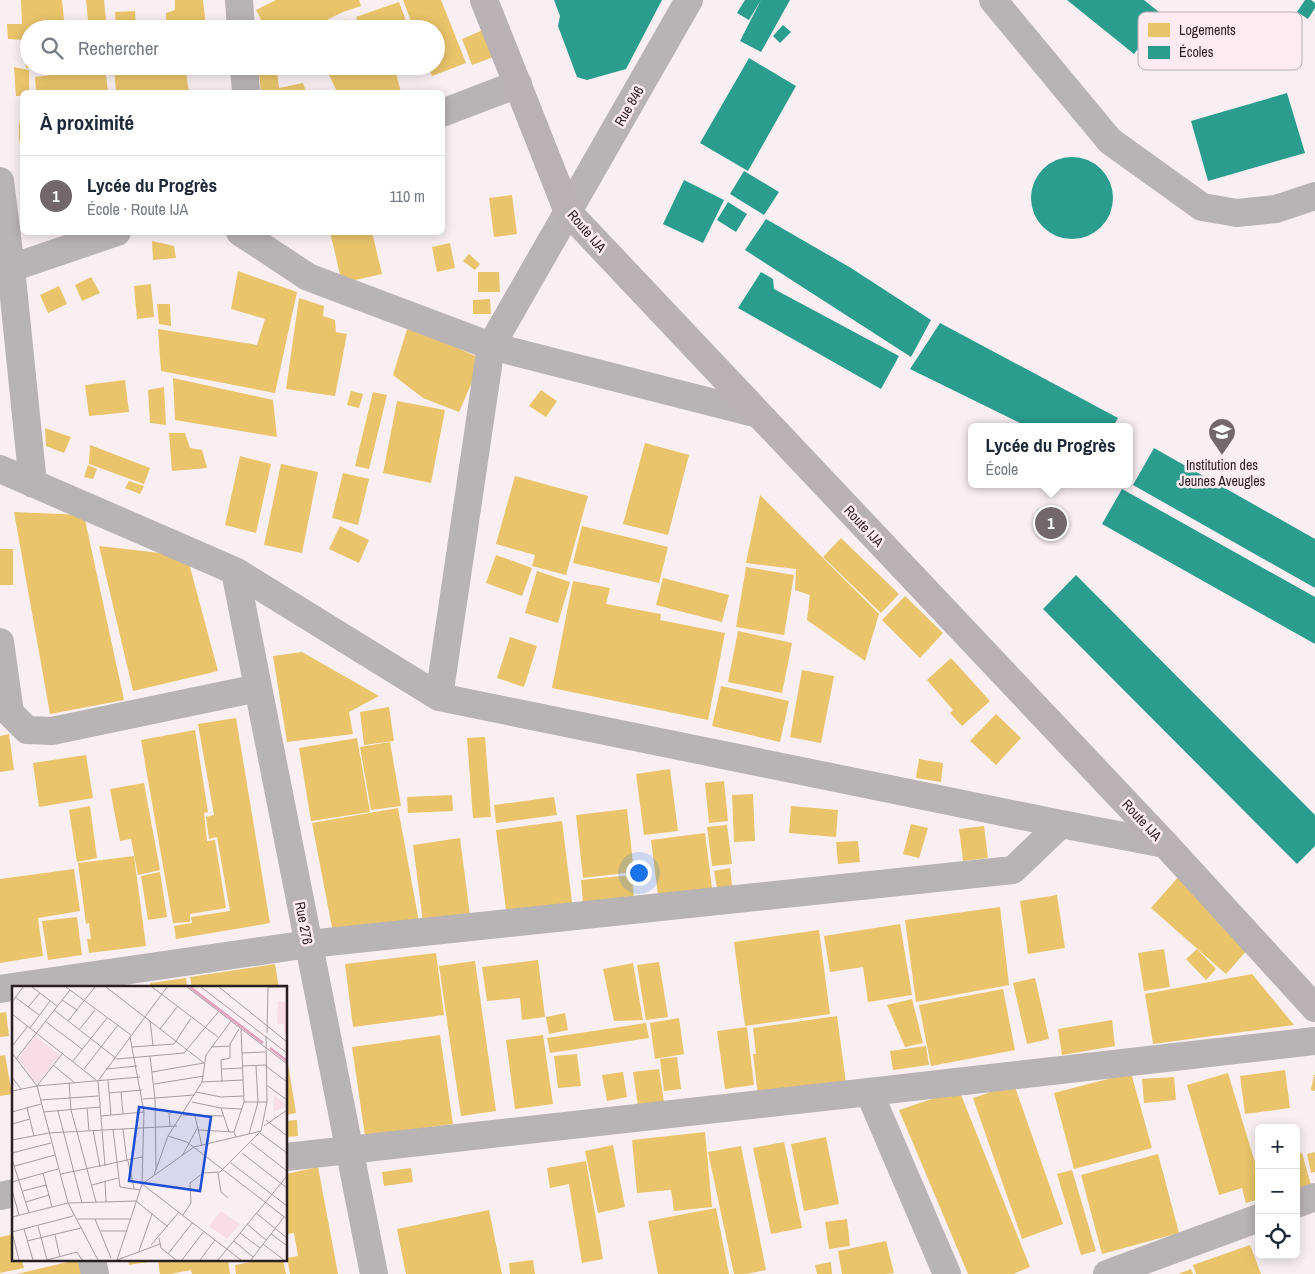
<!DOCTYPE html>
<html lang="fr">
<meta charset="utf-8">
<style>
body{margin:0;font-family:"Archivo Narrow",sans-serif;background:#f6f6f7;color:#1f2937}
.controls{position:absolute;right:15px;bottom:15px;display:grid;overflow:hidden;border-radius:8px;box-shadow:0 2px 12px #0003}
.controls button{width:45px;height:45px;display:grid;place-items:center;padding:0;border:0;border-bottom:1px solid #e0e1e3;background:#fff;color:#1f2937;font:25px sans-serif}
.you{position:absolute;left:638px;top:872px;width:18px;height:18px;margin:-12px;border:4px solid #fff;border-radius:50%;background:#1a73e8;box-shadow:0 0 0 8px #1a73e833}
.badge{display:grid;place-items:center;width:32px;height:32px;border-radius:50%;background:#72686b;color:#fff;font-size:16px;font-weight:700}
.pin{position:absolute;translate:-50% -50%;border:2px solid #fff;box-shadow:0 1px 5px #0006}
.popup{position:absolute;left:968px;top:423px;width:165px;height:65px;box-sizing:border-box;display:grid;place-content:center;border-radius:8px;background:#fff;filter:drop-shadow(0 1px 4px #0005);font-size:16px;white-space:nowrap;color:#747a83}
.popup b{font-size:19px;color:#1f2937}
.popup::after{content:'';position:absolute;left:50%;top:100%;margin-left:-10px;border:10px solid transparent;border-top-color:#fff}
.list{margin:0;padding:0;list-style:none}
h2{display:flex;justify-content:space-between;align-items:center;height:65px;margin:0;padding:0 20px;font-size:21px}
h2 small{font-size:16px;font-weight:400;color:#747a83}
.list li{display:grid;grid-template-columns:32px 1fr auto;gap:15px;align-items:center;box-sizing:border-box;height:80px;padding:0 20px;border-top:1px solid #e0e1e3}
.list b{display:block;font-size:19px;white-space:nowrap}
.list p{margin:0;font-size:16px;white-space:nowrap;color:#747a83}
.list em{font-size:16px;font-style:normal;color:#747a83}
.icon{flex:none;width:28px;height:28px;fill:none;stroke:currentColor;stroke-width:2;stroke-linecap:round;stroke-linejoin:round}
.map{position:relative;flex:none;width:1315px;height:1274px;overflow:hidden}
.search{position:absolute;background:#fff;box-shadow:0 2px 12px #0003;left:20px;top:20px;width:425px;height:55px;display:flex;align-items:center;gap:12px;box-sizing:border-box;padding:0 18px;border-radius:28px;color:#747a83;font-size:19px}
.panel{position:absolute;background:#fff;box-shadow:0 2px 12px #0003;left:20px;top:90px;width:425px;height:145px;border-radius:8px}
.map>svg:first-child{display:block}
.homes{fill:#e9c46a}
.schools{fill:#2a9d8f}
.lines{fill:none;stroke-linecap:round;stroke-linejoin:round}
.street{stroke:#b8b3b5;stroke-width:28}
.secondary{stroke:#b8b2b4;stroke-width:28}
.labels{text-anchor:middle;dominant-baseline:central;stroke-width:5;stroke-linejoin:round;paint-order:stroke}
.street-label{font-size:14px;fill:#291f23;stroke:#fdebf1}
.poi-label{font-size:14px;fill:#291f23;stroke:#fdebf1}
.inset-river{fill:none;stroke:#e49fbd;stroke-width:2.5}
.inset-road{fill:none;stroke:#a69c9f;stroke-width:1}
.view{fill:#1d4ed8;fill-opacity:0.15;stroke:#1d4ed8;stroke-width:2.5}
.inset-edge{fill:none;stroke:#291f23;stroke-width:2.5}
.key{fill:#fdebf1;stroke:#bdaeb3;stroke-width:1}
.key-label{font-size:14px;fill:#291f23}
</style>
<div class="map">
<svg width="1315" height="1274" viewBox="0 0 1315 1274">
<rect width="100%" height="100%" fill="#f9eff2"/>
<path class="homes" d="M 21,0 L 62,0 L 65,29 L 29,29 L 29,66 L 35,66 L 35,68 L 26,68 L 24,40 L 8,39 L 7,24 L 22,24 Z
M 86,0 L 104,0 L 107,29 L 89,29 Z
M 175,0 L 203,0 L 206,27 L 166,29 L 166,13 L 175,10 Z
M 276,0 L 359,0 L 361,6 L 343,12 L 308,29 L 266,29 L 256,10 Z
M 403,0 L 441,0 L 466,63 L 432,76 L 428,66 L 436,66 L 436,29 L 414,29 Z
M 399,2 L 409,29 L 360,29 L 356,17 Z
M 135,11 L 136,29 L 116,29 L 115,12 Z
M 345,19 L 350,29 L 326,29 Z
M 483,30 L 493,57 L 472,65 L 462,39 Z
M 91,66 L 105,66 L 108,92 L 36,92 L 35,77 L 92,70 Z
M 114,66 L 185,66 L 189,92 L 116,92 Z
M 190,66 L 211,66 L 211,68 L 190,69 Z
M 309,66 L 368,66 L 371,72 L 394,66 L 401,92 L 337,92 L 325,66 L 312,72 Z
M 14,67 L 29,70 L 29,92 L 22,92 L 22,96 L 16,96 Z
M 277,71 L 279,88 L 303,83 L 306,92 L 261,92 L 259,74 Z
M 22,122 L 22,140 L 19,141 L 19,123 Z
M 512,195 L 517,234 L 494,237 L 489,198 Z
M 330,232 L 372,232 L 382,274 L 342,283 Z
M 152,241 L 174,246 L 176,258 L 153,260 Z
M 450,243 L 455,268 L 437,272 L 432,247 Z
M 469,254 L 480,264 L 475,270 L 463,261 Z
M 238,271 L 297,292 L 275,393 L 161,371 L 158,329 L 257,345 L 265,319 L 231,309 Z
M 478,272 L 499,272 L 500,292 L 478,292 Z
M 91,277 L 100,293 L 82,301 L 75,285 Z
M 151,284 L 154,317 L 137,319 L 134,286 Z
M 59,286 L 67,304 L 48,313 L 40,295 Z
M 299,298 L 324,306 L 323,316 L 335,320 L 336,332 L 347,334 L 335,396 L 286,389 Z
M 490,299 L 491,314 L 473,314 L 473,300 Z
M 157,304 L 170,304 L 171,326 L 159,324 Z
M 408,326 L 482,359 L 459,412 L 423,398 L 393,375 Z
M 173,378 L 273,400 L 277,437 L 175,420 Z
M 125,380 L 129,412 L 89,416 L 85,385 Z
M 164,387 L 166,425 L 150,423 L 148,390 Z
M 541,390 L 557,401 L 546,417 L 529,406 Z
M 351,391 L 363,394 L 359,408 L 347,405 Z
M 373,392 L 387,395 L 369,469 L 355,466 Z
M 397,401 L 445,410 L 431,483 L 383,473 Z
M 45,428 L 71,437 L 64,453 L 46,446 Z
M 169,433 L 185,433 L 190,448 L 202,450 L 207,468 L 172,471 Z
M 645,443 L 689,455 L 668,535 L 623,524 Z
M 90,445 L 150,468 L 144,484 L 89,464 Z
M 240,456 L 271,464 L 256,533 L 225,525 Z
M 281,464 L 318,472 L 302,553 L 264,545 Z
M 88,465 L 97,469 L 93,479 L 84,477 Z
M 343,473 L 369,479 L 358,525 L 332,518 Z
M 515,476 L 588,496 L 566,575 L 532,566 L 535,555 L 496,544 Z
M 129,481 L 144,486 L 140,494 L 125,488 Z
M 760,495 L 879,614 L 865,661 L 807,620 L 810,595 L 795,590 L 796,569 L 746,563 Z
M 14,512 L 84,515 L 124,700 L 50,714 Z
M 340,526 L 369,540 L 359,563 L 329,549 Z
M 582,526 L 668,547 L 659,583 L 573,563 Z
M 841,538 L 899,594 L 881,613 L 823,557 Z
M 99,546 L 187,556 L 218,671 L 133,691 Z
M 0,549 L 13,549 L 13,585 L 0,585 Z
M 496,555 L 532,568 L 522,596 L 486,583 Z
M 746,567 L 794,575 L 784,635 L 736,627 Z
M 537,571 L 570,582 L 558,623 L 525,613 Z
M 663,578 L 729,595 L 722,622 L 656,605 Z
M 573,581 L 610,588 L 606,604 L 661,614 L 660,620 L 725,633 L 708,720 L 552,688 Z
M 905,596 L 943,633 L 920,658 L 882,620 Z
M 738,631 L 792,643 L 782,693 L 728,682 Z
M 510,637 L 537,646 L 524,687 L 497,678 Z
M 302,652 L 379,696 L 349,712 L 353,734 L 287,742 L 273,656 Z
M 951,658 L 990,701 L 962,726 L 950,713 L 953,710 L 927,680 Z
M 802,670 L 834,676 L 821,743 L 790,737 Z
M 721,686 L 789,701 L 780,742 L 712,726 Z
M 389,707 L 394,741 L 364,745 L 360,712 Z
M 996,714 L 1021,738 L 996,765 L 970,741 Z
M 236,718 L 270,923 L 176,939 L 174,926 L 192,923 L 191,917 L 230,911 L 217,837 L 209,839 L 206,817 L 214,815 L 198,724 Z
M 195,730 L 208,812 L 204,813 L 207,841 L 215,840 L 226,908 L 190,914 L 190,922 L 173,923 L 141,740 Z
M 9,734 L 14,770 L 0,772 L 0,736 Z
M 485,737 L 491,817 L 473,818 L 467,738 Z
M 357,738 L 370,812 L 311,821 L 299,748 Z
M 390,742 L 401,806 L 371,810 L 360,747 Z
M 86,755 L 93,798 L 39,807 L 33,763 Z
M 919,759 L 943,763 L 941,782 L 916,778 Z
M 670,769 L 678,831 L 644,835 L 636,774 Z
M 724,781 L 728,821 L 709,823 L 705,783 Z
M 144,783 L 160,870 L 138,875 L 131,839 L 120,841 L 110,789 Z
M 753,794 L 755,841 L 734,842 L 732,795 Z
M 452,795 L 453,811 L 408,813 L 407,797 Z
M 554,797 L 557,815 L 496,823 L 494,805 Z
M 90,806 L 97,858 L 77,862 L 69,810 Z
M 791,806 L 838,810 L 836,837 L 789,833 Z
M 398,808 L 419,922 L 334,938 L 312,823 Z
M 627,809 L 634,872 L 583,878 L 576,815 Z
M 562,821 L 573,910 L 507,918 L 496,830 Z
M 911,824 L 928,828 L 919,858 L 903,854 Z
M 727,825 L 732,864 L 712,866 L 707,827 Z
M 984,826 L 988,858 L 963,861 L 959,829 Z
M 705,833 L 713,896 L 659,903 L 651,840 Z
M 460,838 L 470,916 L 423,922 L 413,845 Z
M 858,841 L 860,862 L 838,864 L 836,842 Z
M 134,856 L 146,946 L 89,953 L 87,939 L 91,939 L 89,923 L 86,924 L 78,863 Z
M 730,868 L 733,892 L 718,894 L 714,871 Z
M 74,869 L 80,911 L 38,918 L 43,956 L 0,963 L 0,879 Z
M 160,872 L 167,917 L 148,920 L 141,876 Z
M 1181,874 L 1256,940 L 1226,974 L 1151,908 Z
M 632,875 L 634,899 L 583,904 L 581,880 Z
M 1057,895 L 1065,948 L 1028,954 L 1020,901 Z
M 1000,907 L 1009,985 L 916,1002 L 905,920 Z
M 77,917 L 82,955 L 48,960 L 42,921 Z
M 900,924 L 912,995 L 868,1002 L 863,967 L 830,972 L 824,936 Z
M 819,930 L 830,1014 L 745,1026 L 734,942 Z
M 1164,949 L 1170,987 L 1144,991 L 1138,953 Z
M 1197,949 L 1216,969 L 1206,980 L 1186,959 Z
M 436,953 L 444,1015 L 353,1027 L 345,964 Z
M 538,960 L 545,1017 L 522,1020 L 520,998 L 487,1001 L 482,967 Z
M 475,961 L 496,1111 L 461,1116 L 439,966 Z
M 659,962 L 668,1017 L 646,1020 L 637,965 Z
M 633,963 L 643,1020 L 614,1021 L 603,969 Z
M 275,964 L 279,988 L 192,988 L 190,977 Z
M 1252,974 L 1294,1025 L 1153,1044 L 1145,994 Z
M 186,978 L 187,988 L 151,988 L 150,983 Z
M 1035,978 L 1049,1039 L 1027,1044 L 1013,983 Z
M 1003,989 L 1015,1050 L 931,1066 L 919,1005 Z
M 912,999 L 923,1043 L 905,1047 L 887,1005 Z
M 6,1012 L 9,1036 L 0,1037 L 0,1013 Z
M 565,1013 L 568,1030 L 549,1034 L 546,1017 Z
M 837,1016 L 846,1083 L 758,1096 L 753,1054 L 756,1054 L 753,1028 Z
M 679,1018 L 684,1054 L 655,1059 L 650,1023 Z
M 1112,1020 L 1115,1046 L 1062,1055 L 1058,1029 Z
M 646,1023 L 649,1038 L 550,1053 L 547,1038 Z
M 747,1027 L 754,1085 L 725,1089 L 717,1031 Z
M 440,1035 L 453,1124 L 365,1136 L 352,1047 Z
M 543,1035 L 553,1104 L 515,1109 L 506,1040 Z
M 926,1046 L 929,1065 L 893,1070 L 890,1051 Z
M 577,1054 L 581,1086 L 558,1088 L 554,1056 Z
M 5,1055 L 12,1094 L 0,1096 L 0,1056 Z
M 677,1057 L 681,1089 L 664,1091 L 660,1059 Z
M 286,1058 L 287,1058 L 296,1113 L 286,1115 Z
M 659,1069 L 664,1102 L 638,1106 L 633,1072 Z
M 1285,1070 L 1290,1108 L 1245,1114 L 1240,1076 Z
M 623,1072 L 627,1097 L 607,1101 L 602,1075 Z
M 1131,1073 L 1152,1148 L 1074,1169 L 1054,1093 Z
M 1228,1073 L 1259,1176 L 1259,1199 L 1246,1203 L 1242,1188 L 1219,1195 L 1187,1085 Z
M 1314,1075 L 1315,1075 L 1315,1091 L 1311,1090 Z
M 1174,1077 L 1176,1100 L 1144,1103 L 1142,1079 Z
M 1014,1084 L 1063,1224 L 1022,1239 L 973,1098 Z
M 959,1090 L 1030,1267 L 1013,1274 L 968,1274 L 899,1110 Z
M 297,1120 L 298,1136 L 286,1137 L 286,1121 Z
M 705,1132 L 712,1207 L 674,1211 L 671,1190 L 637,1193 L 632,1140 Z
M 826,1137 L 839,1204 L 804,1211 L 791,1144 Z
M 784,1142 L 802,1228 L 771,1234 L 753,1148 Z
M 613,1145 L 625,1207 L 598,1213 L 585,1151 Z
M 741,1146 L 766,1270 L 746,1274 L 734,1274 L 708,1152 Z
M 1315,1152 L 1315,1172 L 1311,1173 L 1307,1154 Z
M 1302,1153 L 1311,1185 L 1296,1189 L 1296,1154 Z
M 1158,1154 L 1179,1233 L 1102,1254 L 1081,1175 Z
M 586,1161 L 603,1259 L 582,1263 L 569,1184 L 550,1188 L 547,1168 Z
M 318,1167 L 338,1274 L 290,1274 L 287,1258 L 298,1256 L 294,1233 L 286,1234 L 286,1174 Z
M 411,1168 L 413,1182 L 384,1186 L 382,1172 Z
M 1072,1170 L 1096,1251 L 1081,1255 L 1057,1174 Z
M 716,1208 L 729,1274 L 658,1274 L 648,1221 Z
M 489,1210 L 502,1274 L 406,1274 L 397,1229 Z
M 847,1219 L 850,1246 L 829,1249 L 825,1222 Z
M 14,1234 L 14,1260 L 22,1260 L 24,1268 L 0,1273 L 0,1237 Z
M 886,1241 L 894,1273 L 887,1274 L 842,1274 L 838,1251 Z
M 1250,1245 L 1261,1274 L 1196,1274 L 1193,1265 Z
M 76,1260 L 85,1260 L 88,1274 L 17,1274 Z
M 128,1260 L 154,1260 L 154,1261 L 129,1265 Z
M 158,1260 L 228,1260 L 230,1274 L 192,1274 L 191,1270 L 171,1274 L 160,1274 Z
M 261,1260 L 283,1260 L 286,1274 L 236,1274 L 235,1265 Z
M 533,1260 L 535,1274 L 510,1274 L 509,1263 Z
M 831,1262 L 832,1274 L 817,1274 L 815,1265 Z
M 1191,1269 L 1193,1274 L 1178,1274 Z"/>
<path class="schools" d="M 554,0 L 662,0 L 626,69 L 587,80 L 577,77 L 558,26 L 560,16 Z
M 745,0 L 761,0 L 749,20 L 737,13 Z
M 761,0 L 790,0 L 761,52 L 740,41 Z
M 1067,0 L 1144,0 L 1164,16 L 1134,54 Z
M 1305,0 L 1311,0 L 1315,3 L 1315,8 L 1308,19 L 1297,12 Z
M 783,25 L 791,32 L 780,43 L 773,36 Z
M 749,58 L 796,86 L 748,171 L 700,143 Z
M 1287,93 L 1305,153 L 1208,181 L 1191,121 Z
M1031 198a41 41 0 1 1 82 0a41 41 0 1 1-82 0Z
M 744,171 L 779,192 L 764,215 L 730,194 Z
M 684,180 L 724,200 L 703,243 L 663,224 Z
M 728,202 L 747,214 L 736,232 L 717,220 Z
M 766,219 L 851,268 L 931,320 L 911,357 L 745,250 Z
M 761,272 L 773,279 L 774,289 L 899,356 L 881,389 L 738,308 Z
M 940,323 L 1118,418 L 1113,427 L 1028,427 L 910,369 Z
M 1154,448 L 1315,539 L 1315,588 L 1133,485 Z
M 1122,489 L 1315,597 L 1315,644 L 1102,524 Z
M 1076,575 L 1315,815 L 1315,846 L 1297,864 L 1043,609 Z"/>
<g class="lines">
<path class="street" d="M 239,0 L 241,29
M 993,0 L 1110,141 L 1202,207 L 1237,213 L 1276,209 L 1315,196
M 244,66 L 246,92
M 442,113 L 518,84
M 0,181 L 11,268 L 33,484
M 240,232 L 308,277 L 491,346 L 758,414
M 11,268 L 117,232
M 0,469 L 235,571 L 439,697 L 1061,824 L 1165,844
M 235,571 L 374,1274
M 0,642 L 10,713 L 27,730 L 52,731 L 258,688
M 439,697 L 491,346 L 689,0
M 0,989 L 309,944 L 1013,870 L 1061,824
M 869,1092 L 947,1274
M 286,1157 L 869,1092 L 1315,1041
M 0,1196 L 14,1193
M 1296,1204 L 1315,1197
M 92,1260 L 95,1274
M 1107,1274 L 1259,1218"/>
<path class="secondary" d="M 484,0 L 568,212 L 1165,844 L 1315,1008"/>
</g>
<defs>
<symbol id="school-pin" viewBox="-11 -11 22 30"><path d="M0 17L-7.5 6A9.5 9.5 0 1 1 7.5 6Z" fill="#72686b" stroke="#fdebf1"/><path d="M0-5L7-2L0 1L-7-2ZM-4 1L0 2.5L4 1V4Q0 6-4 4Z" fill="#fff"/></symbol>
</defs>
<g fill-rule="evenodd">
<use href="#school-pin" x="1206" y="416" width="32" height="43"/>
</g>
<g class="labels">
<g class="street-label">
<text transform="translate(629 106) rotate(-60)">Rue 846</text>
<text transform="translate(587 231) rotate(49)">Route IJA</text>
<text transform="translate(864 526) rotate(47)">Route IJA</text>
<text transform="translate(1142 820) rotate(47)">Route IJA</text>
<text transform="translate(304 923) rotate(79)">Rue 276</text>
</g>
<g class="poi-label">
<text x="1222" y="465">Institution des<tspan x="1222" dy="16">Jeunes Aveugles</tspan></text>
</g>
</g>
<g transform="translate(12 986)">
<rect width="275" height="275" fill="#f9eff2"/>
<path d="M 266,15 L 275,16 L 275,49 L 272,47 L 272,38 L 265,38 ZM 23,50 L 48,69 L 25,98 L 6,73 ZM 262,109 L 275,120 L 261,126 ZM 209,225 L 228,238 L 215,253 L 197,240 Z" fill="#f8dde7"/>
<path class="inset-river" d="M 178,1 L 251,57M 258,62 L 275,75"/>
<path class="inset-road" d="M 20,1 L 45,20M 54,1 L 119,49M 94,1 L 192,77M 140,1 L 206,51M 175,1 L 275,78M 189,1 L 275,67M 207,1 L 275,56M 256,1 L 275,1M 3,11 L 27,29M 50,14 L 65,24M 0,16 L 11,1M 16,21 L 28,7M 42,24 L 105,73 L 172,67 L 207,25M 0,28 L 84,94M 33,35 L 70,63M 56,35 L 83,1M 138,35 L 141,59M 18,42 L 38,15M 148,43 L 165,21M 67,44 L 83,24M 255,47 L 256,1M 0,60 L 16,40M 120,61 L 162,58 L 179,32M 199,61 L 218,60M 0,67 L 25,100 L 56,217 L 86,274M 230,67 L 253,66M 138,70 L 143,113 L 144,184M 4,73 L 58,4M 61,75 L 95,32M 41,79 L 63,97M 231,80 L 254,79M 254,80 L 275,96M 72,83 L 106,39M 94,83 L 125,80M 210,83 L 231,82M 140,86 L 192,77M 0,91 L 9,103M 96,94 L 99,129M 86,95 L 155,1M 86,95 L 93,180M 190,96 L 231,94M 210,96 L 209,74 L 218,72 L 218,58 L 227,43M 57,97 L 59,124 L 84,216M 142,98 L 192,90M 25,100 L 50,68M 256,100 L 275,114M 0,105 L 25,100 L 128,91M 109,106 L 111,128M 184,106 L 209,111 L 232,110M 97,107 L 130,104M 131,113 L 182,109M 28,114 L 86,110M 180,116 L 209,122M 232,116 L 255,116M 15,122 L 22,150M 75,122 L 77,145M 46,125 L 70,217M 0,126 L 29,118M 31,126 L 88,121M 171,129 L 212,130M 89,130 L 132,126M 183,130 L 190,160M 254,134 L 275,150M 0,138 L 18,133M 158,140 L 157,127 L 163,126M 252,140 L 275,124M 101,143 L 108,201 L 128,204M 111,143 L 115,175M 81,144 L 88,181M 186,144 L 222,146M 217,146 L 209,122 L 230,123M 248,147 L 275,167M 237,148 L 246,116 L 244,80M 156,150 L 175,156 L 275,233M 224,151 L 222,146 L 232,116 L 229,43M 0,154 L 37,147 L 165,140M 239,157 L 275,185M 0,167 L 39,157M 230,167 L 275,202M 170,170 L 186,141M 0,173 L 17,227M 116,175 L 122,202M 219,177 L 275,220M 3,180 L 43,169M 31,187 L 40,221M 206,187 L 209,206 L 216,212M 49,188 L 130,171M 142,189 L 156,150 L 190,96 L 194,69 L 219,35M 93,195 L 94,216M 0,196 L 46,183M 130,198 L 182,161 L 249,145 L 255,116 L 254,50M 130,198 L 229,274M 80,199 L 106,192M 0,204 L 7,229M 11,205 L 34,199M 14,216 L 37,209M 244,227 L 275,252M 171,229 L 179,217 L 178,197 L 191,187 L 208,186 L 249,145M 0,231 L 56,217 L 124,215 L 156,241M 65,233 L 119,233M 83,233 L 99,272M 235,238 L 254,254M 26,240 L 35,274M 12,243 L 21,274M 89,245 L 115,245M 0,246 L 61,230M 0,246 L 7,274M 228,247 L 248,262M 259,248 L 274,259M 43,249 L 48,271M 147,252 L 149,262 L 164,274M 15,255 L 69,242M 222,255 L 241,271M 251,258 L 272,274M 139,259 L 167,226M 127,265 L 140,228M 156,268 L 181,236M 35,274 L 65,266 L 70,274M 105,274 L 130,198 L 132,126 L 118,51M 105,274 L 148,258M 170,274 L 192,245M 188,274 L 203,254M 206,274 L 275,190M 239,274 L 272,231"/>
<path class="view" d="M 127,121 L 199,131 L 188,205 L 117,195 Z"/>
<rect width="275" height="275" class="inset-edge"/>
</g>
<rect x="1138" y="12" width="164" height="58" rx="8" class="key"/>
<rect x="1148" y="23" width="22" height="14" fill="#e9c46a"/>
<rect x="1148" y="46" width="22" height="13" fill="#2a9d8f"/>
<g class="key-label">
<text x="1179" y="35">Logements</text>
<text x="1179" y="57">Écoles</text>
</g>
</svg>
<div class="controls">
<button>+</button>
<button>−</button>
<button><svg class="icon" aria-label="locate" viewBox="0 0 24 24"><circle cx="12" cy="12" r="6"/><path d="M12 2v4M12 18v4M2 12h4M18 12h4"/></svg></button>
</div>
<div class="you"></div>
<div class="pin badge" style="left:1051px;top:523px">1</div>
<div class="popup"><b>Lycée du Progrès</b>École</div>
<div class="search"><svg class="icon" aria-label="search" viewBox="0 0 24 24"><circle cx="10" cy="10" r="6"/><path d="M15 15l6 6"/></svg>Rechercher</div>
<section class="panel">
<h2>À proximité<small></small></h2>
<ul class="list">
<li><span class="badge">1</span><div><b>Lycée du Progrès</b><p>École · Route IJA</p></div><em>110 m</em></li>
</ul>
</section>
</div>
